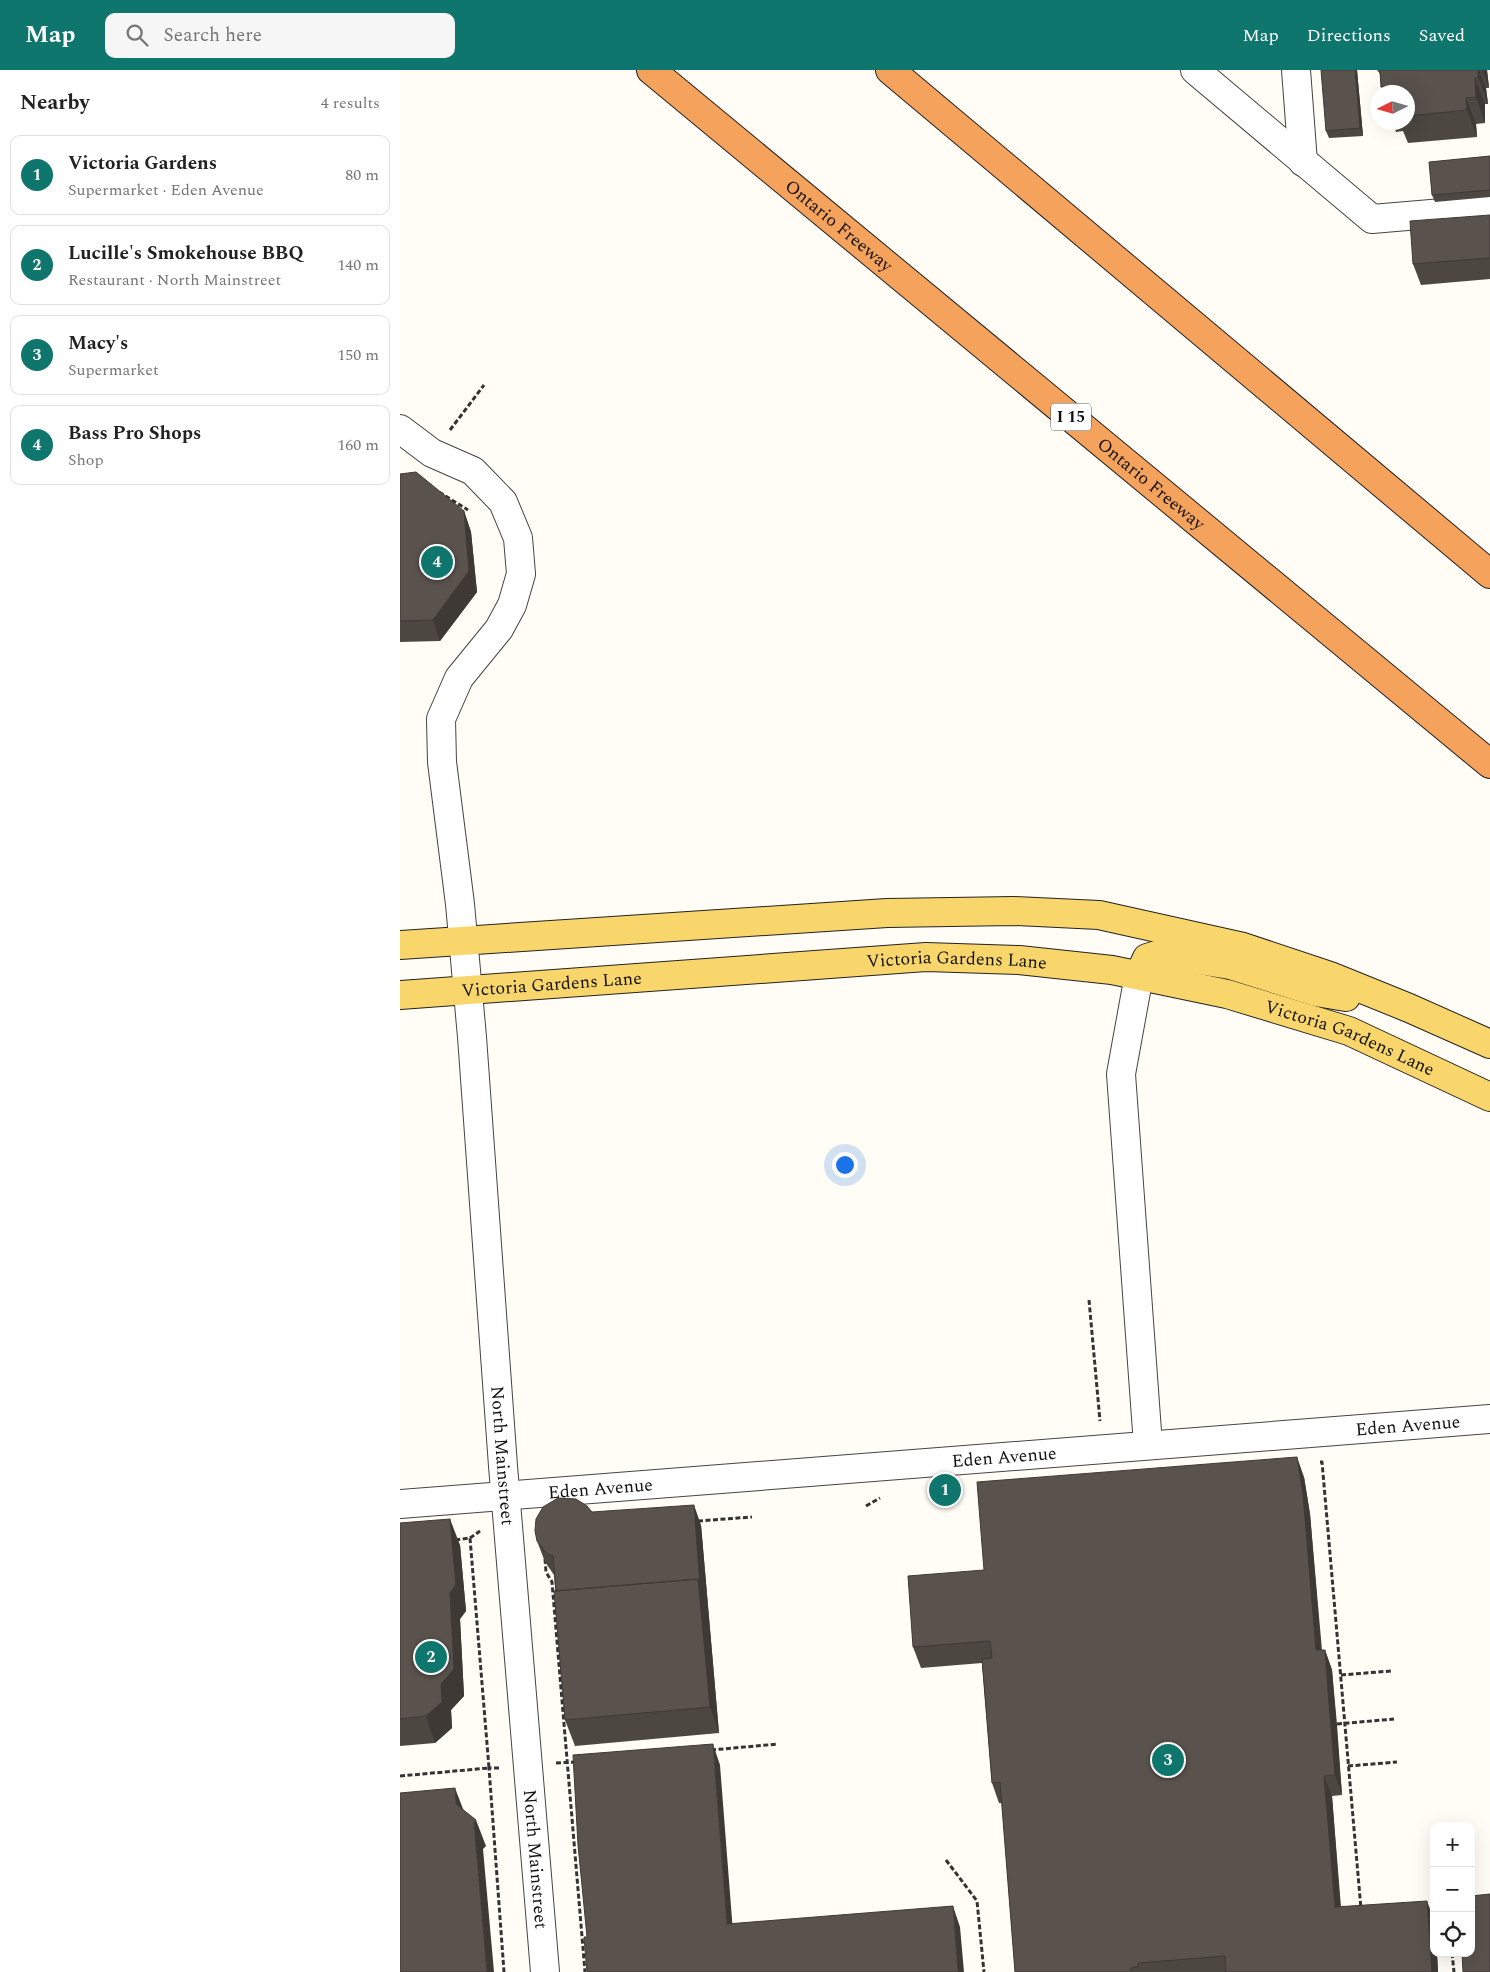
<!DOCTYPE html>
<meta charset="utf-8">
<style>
body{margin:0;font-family:Spectral,serif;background:#f6f6f6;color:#222}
.controls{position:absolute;right:15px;bottom:15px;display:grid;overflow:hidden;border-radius:10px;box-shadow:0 5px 20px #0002}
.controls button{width:45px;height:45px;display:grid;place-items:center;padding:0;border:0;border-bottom:1px solid #e0e0e0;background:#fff;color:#222;font:25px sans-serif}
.compass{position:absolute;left:970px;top:15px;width:45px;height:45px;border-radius:50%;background:#fff;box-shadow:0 5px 20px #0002;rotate:265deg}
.you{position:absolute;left:444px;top:1094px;width:18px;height:18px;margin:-12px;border:4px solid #fff;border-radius:50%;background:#1a73e8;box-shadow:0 0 0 8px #1a73e833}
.badge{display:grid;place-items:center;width:32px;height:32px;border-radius:50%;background:#0f766e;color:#fff;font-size:16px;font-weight:700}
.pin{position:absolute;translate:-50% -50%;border:2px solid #fff;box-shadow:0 1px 5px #0006}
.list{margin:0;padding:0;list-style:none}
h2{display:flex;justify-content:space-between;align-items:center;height:65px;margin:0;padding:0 20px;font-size:21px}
h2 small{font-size:16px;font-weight:400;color:#767676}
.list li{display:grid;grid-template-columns:32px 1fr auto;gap:15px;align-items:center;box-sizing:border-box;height:80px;margin:0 10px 10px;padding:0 10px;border:1px solid #e0e0e0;border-radius:10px}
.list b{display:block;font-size:19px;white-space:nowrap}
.list p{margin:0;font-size:16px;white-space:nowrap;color:#767676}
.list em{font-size:16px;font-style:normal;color:#767676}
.icon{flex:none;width:28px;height:28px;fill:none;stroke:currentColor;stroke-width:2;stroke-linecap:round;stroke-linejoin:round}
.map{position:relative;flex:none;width:1090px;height:1902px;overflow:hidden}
header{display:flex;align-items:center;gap:30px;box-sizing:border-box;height:70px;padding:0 25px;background:#0f766e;color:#fff}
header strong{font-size:24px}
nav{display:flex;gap:28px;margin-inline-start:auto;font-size:18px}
.search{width:350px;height:45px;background:#f6f6f6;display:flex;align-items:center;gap:12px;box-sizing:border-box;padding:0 18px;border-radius:10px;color:#767676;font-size:19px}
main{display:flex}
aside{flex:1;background:#fff}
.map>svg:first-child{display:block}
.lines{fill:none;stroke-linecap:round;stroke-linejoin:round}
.minor-casing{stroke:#444;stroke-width:30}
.major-casing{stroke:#222;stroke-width:30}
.highway-casing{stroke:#222;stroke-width:30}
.path{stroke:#333;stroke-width:3;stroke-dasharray:5 2.5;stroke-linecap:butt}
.minor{stroke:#fff;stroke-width:28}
.major{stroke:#f9d66b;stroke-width:28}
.highway{stroke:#f5a25d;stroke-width:28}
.wall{fill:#4d4742}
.shaded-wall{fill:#3f3936}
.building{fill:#5a524d;stroke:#3f3936}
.labels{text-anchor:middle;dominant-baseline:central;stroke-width:5;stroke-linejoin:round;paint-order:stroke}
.shield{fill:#fff;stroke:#585858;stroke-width:1}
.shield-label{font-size:16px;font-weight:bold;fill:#111}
.street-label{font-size:18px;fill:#111;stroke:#fff}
</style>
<header>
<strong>Map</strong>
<div class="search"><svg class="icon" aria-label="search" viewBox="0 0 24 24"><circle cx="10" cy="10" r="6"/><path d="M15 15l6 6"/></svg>Search here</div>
<nav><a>Map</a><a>Directions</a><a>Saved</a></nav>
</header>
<main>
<aside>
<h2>Nearby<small>4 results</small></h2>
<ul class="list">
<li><span class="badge">1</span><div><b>Victoria Gardens</b><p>Supermarket · Eden Avenue</p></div><em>80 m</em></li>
<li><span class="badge">2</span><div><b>Lucille's Smokehouse BBQ</b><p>Restaurant · North Mainstreet</p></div><em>140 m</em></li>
<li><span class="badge">3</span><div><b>Macy's</b><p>Supermarket</p></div><em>150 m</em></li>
<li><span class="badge">4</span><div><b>Bass Pro Shops</b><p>Shop</p></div><em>160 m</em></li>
</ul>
</aside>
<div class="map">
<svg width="1090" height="1902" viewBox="0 0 1090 1902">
<rect width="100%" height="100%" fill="#fffdf5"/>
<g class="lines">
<defs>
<g id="minor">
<path d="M 795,0 L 972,149 L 1090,139"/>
<path d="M 896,0 L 903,92"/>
<path id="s1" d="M 0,359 L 32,383 L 73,401 L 103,432 L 118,468 L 121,504 L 112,535 L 99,559 L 59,608 L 41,649 L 42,692 L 60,834 L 72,967 L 103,1396 L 145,1902"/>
<path d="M 739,905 L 721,1004 L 748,1375"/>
<path id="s2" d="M 0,1434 L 1090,1349"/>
</g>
<g id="major">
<path d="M 0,875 L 487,843 L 614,841 L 699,845 L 843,877 L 930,906 L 1009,938 L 1090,974"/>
<path d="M 739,905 L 747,888 L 760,884 L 830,895 L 916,922 L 946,927"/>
<path id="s3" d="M 0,925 L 526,887 L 619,890 L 712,900 L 827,924 L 949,961 L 1090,1027"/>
</g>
<g id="highway">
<path id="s4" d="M 251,0 L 1090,694"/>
<path d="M 490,0 L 1090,504"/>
</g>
</defs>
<use href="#minor" class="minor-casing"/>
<use href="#major" class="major-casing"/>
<use href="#highway" class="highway-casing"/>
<path class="path" d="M 50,360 L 84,315
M 39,422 L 68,440
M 689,1230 L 700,1351
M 920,1392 L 922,1392 L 961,1839
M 466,1436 L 480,1428
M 298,1451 L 352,1447
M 70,1468 L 80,1461
M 145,1489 L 146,1502 L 152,1512 L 185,1902
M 941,1605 L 991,1601
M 937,1654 L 994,1649
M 311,1680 L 378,1674
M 156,1693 L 175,1692
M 948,1696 L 997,1692
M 99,1698 L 89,1698 L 104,1902
M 0,1706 L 89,1698 L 70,1468 L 55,1470
M 546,1790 L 577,1831 L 584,1902
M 1052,1883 L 1054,1902"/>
<use href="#minor" class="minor"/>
<use href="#major" class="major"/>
<use href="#highway" class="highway"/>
</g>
<path class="wall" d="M 957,0 L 963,66 L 929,68 L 926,61 Z
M 978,0 L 1087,0 L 1089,18 L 1086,18 L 1088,34 L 1085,34 L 1085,53 L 1076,54 L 1077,67 L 1008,73 L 1003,61 L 996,62 L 992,52 L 1008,52 L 1008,22 L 983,22 L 981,17 L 981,7 Z
M 1090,86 L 1090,127 L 1035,132 L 1032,125 Z
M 1090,145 L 1090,209 L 1021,215 L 1013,194 Z
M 0,404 L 64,441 L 71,462 L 77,522 L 40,571 L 0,572 Z
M 904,1407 L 910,1444 L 922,1580 L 925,1580 L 932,1600 L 937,1654 L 942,1725 L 932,1726 L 941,1837 L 1034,1883 L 1037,1883 L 1038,1902 L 615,1902 L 602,1733 L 599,1733 L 592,1713 L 582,1593 L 521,1598 L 513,1577 L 584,1500 Z
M 192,1442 L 301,1455 L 319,1663 L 175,1676 L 165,1650 L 154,1505 L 145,1492 L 137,1471 Z
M 0,1453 L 60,1475 L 66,1541 L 60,1549 L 64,1626 L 51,1640 L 52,1658 L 35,1673 L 0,1676 Z"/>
<path class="shaded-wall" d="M 955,0 L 957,0 L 963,66 L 960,58 Z
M 1078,0 L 1079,0 L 1086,18 L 1088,34 L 1078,7 Z
M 1082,0 L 1087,0 L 1089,18 Z
M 1075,8 L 1085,34 L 1085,53 L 1076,27 Z
M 1066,28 L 1076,54 L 1077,67 L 1067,40 Z
M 64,441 L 71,462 L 77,522 L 40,571 L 33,550 Z
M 897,1387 L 904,1407 L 910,1444 L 923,1601 L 916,1580 Z
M 294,1435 L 301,1455 L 319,1663 L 310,1637 L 298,1509 Z
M 50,1449 L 60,1475 L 66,1541 L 60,1549 L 64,1626 L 51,1640 L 52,1658 L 35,1673 L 26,1646 L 41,1614 L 50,1523 Z
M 925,1580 L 932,1600 L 942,1725 L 935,1705 Z
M 313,1674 L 320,1695 L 334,1875 L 327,1854 Z
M 924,1706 L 932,1726 L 942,1858 L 935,1837 Z
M 55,1718 L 65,1744 L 56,1734 Z
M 76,1750 L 86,1776 L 83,1779 L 94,1902 L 87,1902 L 74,1753 Z
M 1027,1831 L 1034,1850 L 1034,1883 L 1037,1883 L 1038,1902 L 1032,1902 Z
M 553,1836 L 560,1857 L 564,1902 L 558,1902 Z"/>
<path class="building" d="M 921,0 L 955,0 L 960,58 L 926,61 Z
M 978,0 L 1078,0 L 1078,7 L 1075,8 L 1076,27 L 1066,28 L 1067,40 L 1008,46 L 1008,22 L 985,22 L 985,16 L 981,17 L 980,1 L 978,1 Z
M 1090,86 L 1090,120 L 1032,125 L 1029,92 Z
M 1090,145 L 1090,188 L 1013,194 L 1010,151 Z
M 16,402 L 64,441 L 69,501 L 33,550 L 0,551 L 0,404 Z
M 897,1387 L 903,1424 L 916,1580 L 925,1580 L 929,1634 L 935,1705 L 924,1706 L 935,1837 L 1027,1831 L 1032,1902 L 826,1902 L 825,1886 L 738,1893 L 738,1897 L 731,1898 L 731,1902 L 615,1902 L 600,1712 L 592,1713 L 582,1589 L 592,1588 L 590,1571 L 513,1577 L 508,1506 L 584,1500 L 577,1412 Z
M 158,1428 L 176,1429 L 187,1436 L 192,1442 L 294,1435 L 300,1515 L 298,1509 L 156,1521 L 153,1486 L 147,1484 L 137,1471 L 135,1461 L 136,1449 L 143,1437 Z
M 50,1449 L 56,1515 L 50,1523 L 54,1599 L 41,1614 L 42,1632 L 26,1646 L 0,1649 L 0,1453 Z
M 298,1509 L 310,1637 L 165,1650 L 154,1521 Z
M 313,1674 L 327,1854 L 553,1836 L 558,1902 L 187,1902 L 184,1867 L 187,1867 L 178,1775 L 173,1685 Z
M 55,1718 L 56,1734 L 76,1750 L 74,1753 L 87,1902 L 0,1902 L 0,1723 Z
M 1090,1824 L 1090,1902 L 1063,1902 L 1062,1883 L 1071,1883 L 1071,1826 Z"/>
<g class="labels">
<rect class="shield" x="651" y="333.5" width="40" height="27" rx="4"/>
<g class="shield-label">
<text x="671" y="347">I 15</text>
</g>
<g class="street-label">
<text stroke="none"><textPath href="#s4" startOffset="244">Ontario Freeway</textPath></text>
<text stroke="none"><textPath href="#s4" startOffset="649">Ontario Freeway</textPath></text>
<text stroke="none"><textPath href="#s3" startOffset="558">Victoria Gardens Lane</textPath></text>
<text stroke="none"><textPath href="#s3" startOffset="152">Victoria Gardens Lane</textPath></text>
<text stroke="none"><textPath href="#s3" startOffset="962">Victoria Gardens Lane</textPath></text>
<text stroke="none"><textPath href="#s2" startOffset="1011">Eden Avenue</textPath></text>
<text stroke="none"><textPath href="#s1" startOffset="1110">North Mainstreet</textPath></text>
<text stroke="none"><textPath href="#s2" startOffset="606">Eden Avenue</textPath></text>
<text stroke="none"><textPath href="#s2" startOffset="201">Eden Avenue</textPath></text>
<text stroke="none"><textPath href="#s1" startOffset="1515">North Mainstreet</textPath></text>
</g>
</g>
</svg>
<div class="controls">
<button>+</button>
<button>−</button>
<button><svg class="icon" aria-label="locate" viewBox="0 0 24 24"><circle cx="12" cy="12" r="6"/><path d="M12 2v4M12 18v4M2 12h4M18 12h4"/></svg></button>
</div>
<svg class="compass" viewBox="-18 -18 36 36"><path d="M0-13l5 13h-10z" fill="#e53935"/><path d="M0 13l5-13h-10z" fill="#767676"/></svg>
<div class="you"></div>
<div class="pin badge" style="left:545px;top:1420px">1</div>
<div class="pin badge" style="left:31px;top:1587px">2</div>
<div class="pin badge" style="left:768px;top:1690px">3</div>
<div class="pin badge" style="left:37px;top:492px">4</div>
</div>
</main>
